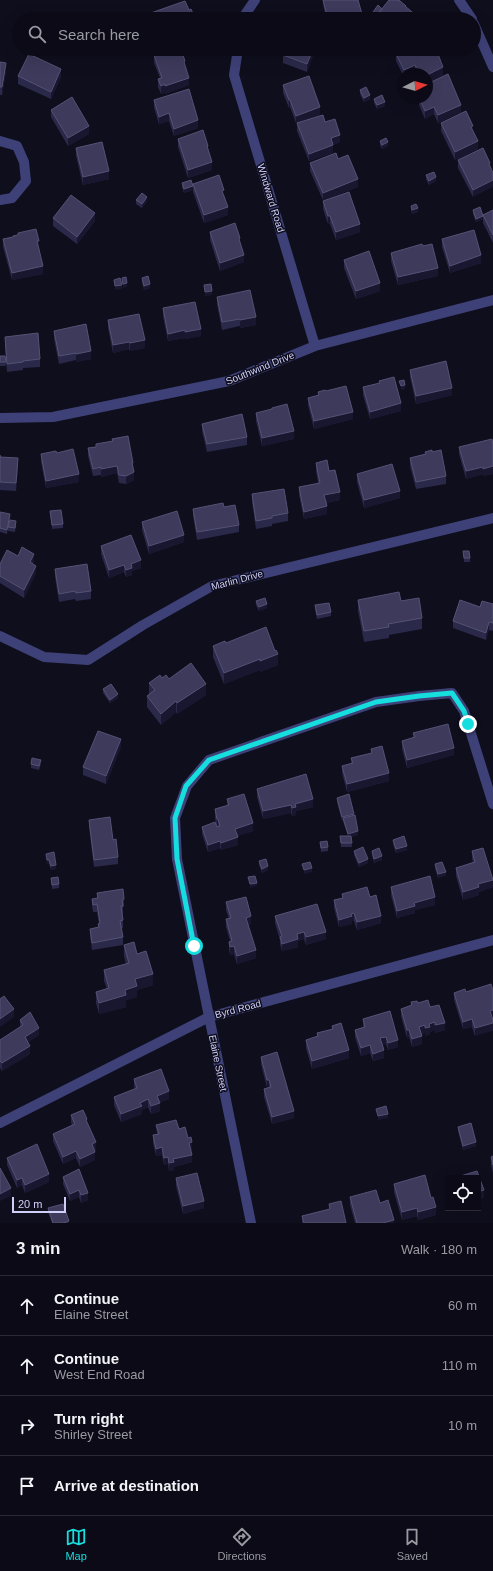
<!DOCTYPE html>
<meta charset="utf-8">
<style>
body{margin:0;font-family:Arial,sans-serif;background:#191823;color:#f1f3f6}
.controls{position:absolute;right:12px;bottom:12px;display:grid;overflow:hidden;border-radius:0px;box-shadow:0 4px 16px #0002}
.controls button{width:36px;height:36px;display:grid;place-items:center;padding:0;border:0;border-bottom:1px solid #2b2b35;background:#0b0a16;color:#f1f3f6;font:20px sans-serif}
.compass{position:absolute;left:397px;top:68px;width:36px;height:36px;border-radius:50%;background:#0b0a16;box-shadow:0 4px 16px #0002;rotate:84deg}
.scale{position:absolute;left:12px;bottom:10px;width:54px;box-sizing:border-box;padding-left:4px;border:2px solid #d0cffa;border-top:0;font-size:11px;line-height:14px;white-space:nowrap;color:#d0cffa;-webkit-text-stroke:3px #0f0e1d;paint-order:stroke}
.stop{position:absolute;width:12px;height:12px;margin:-9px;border:3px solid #17dede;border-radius:50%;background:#fff}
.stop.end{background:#17dede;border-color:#fff;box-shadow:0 1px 4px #0008}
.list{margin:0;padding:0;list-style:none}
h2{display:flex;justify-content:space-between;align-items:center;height:52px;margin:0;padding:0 16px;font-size:17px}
h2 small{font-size:13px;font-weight:400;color:#9a9aa1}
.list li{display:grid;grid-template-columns:26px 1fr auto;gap:12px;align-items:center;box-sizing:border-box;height:60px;padding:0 16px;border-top:1px solid #2b2b35}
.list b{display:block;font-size:15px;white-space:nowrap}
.list p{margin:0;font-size:13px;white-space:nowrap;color:#9a9aa1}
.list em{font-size:13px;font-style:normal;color:#9a9aa1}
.icon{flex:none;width:22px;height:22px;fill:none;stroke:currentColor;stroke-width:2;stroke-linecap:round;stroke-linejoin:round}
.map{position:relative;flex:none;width:493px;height:1223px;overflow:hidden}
.search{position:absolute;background:#0b0a16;box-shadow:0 4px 16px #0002;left:12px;right:12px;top:12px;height:44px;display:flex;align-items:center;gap:10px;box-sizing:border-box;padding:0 14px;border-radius:22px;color:#9a9aa1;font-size:15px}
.sheet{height:292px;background:#0b0a16}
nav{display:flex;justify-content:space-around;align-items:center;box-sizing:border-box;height:56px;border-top:1px solid #2b2b35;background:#0b0a16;font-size:11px;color:#9a9aa1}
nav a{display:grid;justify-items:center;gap:2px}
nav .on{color:#17dede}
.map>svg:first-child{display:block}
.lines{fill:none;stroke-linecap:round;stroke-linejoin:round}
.minor{stroke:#3e4177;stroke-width:10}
.wall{fill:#2b2949}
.shaded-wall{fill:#191630}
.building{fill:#3d3a5c;stroke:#545275}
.route{stroke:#17dede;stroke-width:5}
.labels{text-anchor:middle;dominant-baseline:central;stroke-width:3;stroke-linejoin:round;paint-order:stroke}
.street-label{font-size:10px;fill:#d0cffa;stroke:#0f0e1d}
</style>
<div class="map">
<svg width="493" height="1223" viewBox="0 0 493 1223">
<rect width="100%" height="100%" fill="#0f0e1d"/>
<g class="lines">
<path class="minor" d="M 459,0 L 472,19
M 242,19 L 255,0
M 474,24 L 493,67
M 238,49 L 234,75 L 315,346
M 0,141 L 17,146 L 24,162 L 26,181 L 12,198 L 0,200
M 0,418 L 53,417 L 229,381 L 315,346 L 493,300
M 0,636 L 44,657 L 88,660 L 143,625 L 212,586 L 493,518
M 0,1123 L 209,1017 L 493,940
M 251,1223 L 177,859 L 175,818 L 187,786 L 209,760 L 376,702 L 419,696 L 452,693 L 464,711 L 493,804"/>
</g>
<path class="wall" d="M 323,0 L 358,0 L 362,19 L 326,19 L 323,4 Z
M 406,7 L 418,19 L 376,19 L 373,16 L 373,12 L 382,9 Z
M 285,49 L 315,49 L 307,72 L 283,63 L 283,55 Z
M 396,54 L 443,75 L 427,83 L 427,74 L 415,74 L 415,73 L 412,74 L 403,74 L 403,75 L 396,61 Z
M 154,55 L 185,66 L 189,85 L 165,94 L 165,92 L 161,94 L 158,87 L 158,79 L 160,78 L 154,63 Z
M 0,62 L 6,71 L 2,95 L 0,95 Z
M 18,76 L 61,77 L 51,99 L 18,84 Z
M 283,85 L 320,115 L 296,123 L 290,107 L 289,108 L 283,93 Z
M 360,90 L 370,99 L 364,102 L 360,94 Z
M 419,98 L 427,98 L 461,112 L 438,123 L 434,114 L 425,119 L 419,105 Z
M 374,99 L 385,106 L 377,109 L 374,103 Z
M 154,100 L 198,128 L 174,136 L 169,121 L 159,124 L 154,108 Z
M 51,110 L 89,134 L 68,146 L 51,117 Z
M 297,123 L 340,142 L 333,145 L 333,153 L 309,161 L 297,131 Z
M 441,123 L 478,149 L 455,160 L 441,131 Z
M 178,139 L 208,149 L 212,170 L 188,178 L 178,147 Z
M 380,141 L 388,146 L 382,149 L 380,145 Z
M 76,148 L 109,179 L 83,185 L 76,156 Z
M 458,160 L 490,167 L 473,197 L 458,168 Z
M 310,163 L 358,187 L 323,200 L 310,171 Z
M 426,175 L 436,181 L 429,185 L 426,179 Z
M 182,183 L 224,195 L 228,215 L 204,223 L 193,192 L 193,190 L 184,193 L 182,187 Z
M 136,200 L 147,201 L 142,208 L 136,204 Z
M 323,201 L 360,232 L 336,240 L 330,224 L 328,224 L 323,209 Z
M 411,206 L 418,212 L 412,214 L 411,210 Z
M 473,210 L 483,219 L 476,222 L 473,214 Z
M 493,210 L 493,243 L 483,223 L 483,215 Z
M 53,218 L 95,221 L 77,244 L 53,226 Z
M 210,232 L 244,262 L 220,271 L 210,240 Z
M 13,236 L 39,248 L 43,274 L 12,280 L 3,247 L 3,239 L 13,237 Z
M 442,239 L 481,263 L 450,273 L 442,247 Z
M 391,253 L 438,276 L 398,285 L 391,261 Z
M 344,260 L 380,291 L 356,299 L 344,268 Z
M 142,278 L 150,288 L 144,290 L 142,282 Z
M 217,297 L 256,325 L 240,328 L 240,326 L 222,330 L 217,304 Z
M 163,308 L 201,336 L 185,339 L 185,338 L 168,341 L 163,316 Z
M 108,320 L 145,348 L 130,351 L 129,349 L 113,353 L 108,328 Z
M 54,331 L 91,359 L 76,362 L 76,360 L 59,364 L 54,339 Z
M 5,337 L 40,359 L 40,367 L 23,368 L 23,370 L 7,372 L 5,344 Z
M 0,356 L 5,356 L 6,366 L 0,366 Z
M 410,370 L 452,395 L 416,404 L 410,377 Z
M 379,381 L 401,411 L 370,419 L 363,395 L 363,387 L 379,383 Z
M 326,391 L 353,419 L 314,429 L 308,405 L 308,398 L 318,395 L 318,392 Z
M 272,408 L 294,439 L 262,446 L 256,421 L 256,413 L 272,410 Z
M 202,424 L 247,437 L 247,445 L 207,452 L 202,431 Z
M 112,439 L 133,463 L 134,480 L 126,484 L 119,483 L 117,473 L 101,477 L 101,475 L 93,476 L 88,456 L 88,448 L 96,447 L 112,441 Z
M 493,445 L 493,474 L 483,476 L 483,474 L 466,479 L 459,454 L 459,447 Z
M 425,452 L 432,452 L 446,476 L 446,484 L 416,489 L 410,466 L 410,458 L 425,454 Z
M 57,453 L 79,482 L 46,488 L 41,462 L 41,454 Z
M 0,455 L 1,457 L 18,466 L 16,491 L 0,490 Z
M 316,463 L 329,471 L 340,500 L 326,503 L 327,514 L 304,519 L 299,495 L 299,487 L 318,483 L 316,471 Z
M 357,474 L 400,498 L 364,508 L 357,482 Z
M 252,494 L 288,513 L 288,521 L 272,524 L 272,526 L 256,529 L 252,502 Z
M 224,507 L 239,525 L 239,532 L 197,540 L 193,516 L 193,509 Z
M 50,511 L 63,524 L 63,528 L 52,529 Z
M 0,512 L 10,518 L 7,534 L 0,532 Z
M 142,522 L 184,542 L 149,554 L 142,530 Z
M 16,525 L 15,532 L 8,531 L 8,527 Z
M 101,546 L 141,568 L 132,571 L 132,575 L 126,577 L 124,572 L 109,578 L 101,554 Z
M 463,551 L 470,558 L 470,562 L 464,562 Z
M 18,556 L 34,561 L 33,564 L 36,573 L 24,598 L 0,583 L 0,564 Z
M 55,569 L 91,591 L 91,599 L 76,601 L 75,599 L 59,602 L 55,577 Z
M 358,600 L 401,601 L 422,618 L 422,629 L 389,635 L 389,638 L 364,642 L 358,611 Z
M 256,601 L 267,608 L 259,611 L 256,605 Z
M 493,604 L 493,631 L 489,630 L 486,640 L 453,628 L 453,621 L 480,607 Z
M 315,605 L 331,612 L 331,616 L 317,619 L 315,609 Z
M 226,643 L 278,665 L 260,672 L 260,670 L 224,684 L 213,657 L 213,646 Z
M 162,678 L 169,679 L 206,695 L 177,714 L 176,712 L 161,725 L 147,707 L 147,696 L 149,694 L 149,683 Z
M 103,689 L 118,698 L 110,703 L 103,693 Z
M 413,733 L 454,755 L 407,768 L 402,749 L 402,741 L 413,738 Z
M 121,747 L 106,784 L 83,775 L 83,767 Z
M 371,749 L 389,781 L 347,792 L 342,773 L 342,766 L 351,763 L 351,758 L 371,753 Z
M 31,764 L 41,764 L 39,770 L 31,768 Z
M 257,789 L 313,807 L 296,811 L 296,815 L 292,816 L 291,813 L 263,819 L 257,797 Z
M 337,798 L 354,815 L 358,835 L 351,837 L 352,847 L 341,847 L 340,836 L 348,836 L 343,821 L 342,821 L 337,802 Z
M 227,799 L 253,831 L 237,836 L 238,845 L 221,850 L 220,848 L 208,852 L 202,834 L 202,827 L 216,826 L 215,817 L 215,809 L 227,805 Z
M 89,820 L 113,840 L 118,857 L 118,864 L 94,867 L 89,827 Z
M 393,840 L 407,850 L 396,853 L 393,844 Z
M 320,842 L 328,847 L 328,851 L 321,852 Z
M 354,851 L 368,863 L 359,867 L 354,855 Z
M 372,851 L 382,860 L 374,863 L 372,855 Z
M 472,851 L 493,887 L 479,892 L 479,895 L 463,900 L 456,876 L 456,868 L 473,862 L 472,859 Z
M 46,854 L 56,869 L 51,870 L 49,864 L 47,864 Z
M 259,861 L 268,870 L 262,873 L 259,865 Z
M 435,864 L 446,875 L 438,878 L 435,868 Z
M 51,878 L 59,884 L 59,888 L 52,889 Z
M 391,887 L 435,905 L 415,910 L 415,913 L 397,918 L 391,895 Z
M 97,893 L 124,899 L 124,907 L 123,907 L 123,913 L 122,914 L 123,920 L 123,928 L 121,928 L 123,937 L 123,945 L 92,950 L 90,936 L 90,929 L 98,927 L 98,924 L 99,924 L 97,912 L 93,912 L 92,906 L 92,899 L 97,898 Z
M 342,894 L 370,897 L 381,923 L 357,930 L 354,921 L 352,921 L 352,924 L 339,927 L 334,908 L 334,900 L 342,898 Z
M 226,902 L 251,924 L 248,925 L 256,958 L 237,964 L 234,954 L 230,955 L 229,950 L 229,942 L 230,941 L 226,927 L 226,919 L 229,919 L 226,910 Z
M 275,916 L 326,939 L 306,945 L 304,939 L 298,941 L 298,947 L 282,951 L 280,944 L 280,940 L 275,923 Z
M 124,945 L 137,954 L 153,985 L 137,990 L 137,997 L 126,1000 L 126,1007 L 99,1014 L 96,1003 L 96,992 L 107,989 L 104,981 L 104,970 L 126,964 L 124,956 Z
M 466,992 L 492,1018 L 475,1036 L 472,1027 L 463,1029 L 454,1000 L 454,993 Z
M 411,1002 L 418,1003 L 430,1007 L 445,1030 L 435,1033 L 435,1030 L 430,1032 L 430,1034 L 425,1036 L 425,1033 L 421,1034 L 422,1044 L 412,1047 L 409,1037 L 407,1038 L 401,1016 L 401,1009 L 411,1005 Z
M 390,1011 L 398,1047 L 388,1050 L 386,1044 L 382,1045 L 384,1058 L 373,1061 L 370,1053 L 361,1056 L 355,1037 L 355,1030 L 363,1027 L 363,1019 Z
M 20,1020 L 39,1035 L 28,1042 L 30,1054 L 2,1071 L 0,1068 L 0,1040 L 20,1027 Z
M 332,1026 L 349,1058 L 312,1069 L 306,1048 L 306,1040 L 317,1037 L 317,1033 L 332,1029 Z
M 261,1057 L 294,1118 L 272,1124 L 264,1097 L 264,1089 L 269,1088 L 267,1088 L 261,1064 Z
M 134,1079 L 169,1099 L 160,1102 L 160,1111 L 151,1114 L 148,1107 L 142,1110 L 142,1114 L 121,1122 L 114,1105 L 114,1097 L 135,1089 L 134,1087 Z
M 71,1115 L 87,1122 L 96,1150 L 95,1150 L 95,1160 L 80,1167 L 76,1158 L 63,1164 L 53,1141 L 53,1134 L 72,1125 L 71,1123 Z
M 156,1125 L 179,1129 L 188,1138 L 192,1150 L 191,1150 L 192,1162 L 174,1167 L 174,1170 L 169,1171 L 168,1164 L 164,1165 L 162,1155 L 156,1156 L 153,1143 L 153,1135 L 157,1134 Z
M 458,1127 L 476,1146 L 463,1150 L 458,1131 Z
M 493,1156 L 493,1173 L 491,1165 L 491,1157 Z
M 7,1158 L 49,1182 L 25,1193 L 22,1185 L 17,1188 L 7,1165 Z
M 63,1177 L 88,1193 L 88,1200 L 81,1203 L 79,1197 L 70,1201 L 63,1184 Z
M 176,1178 L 204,1208 L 183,1214 L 176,1186 Z
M 394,1184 L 436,1215 L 418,1220 L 417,1216 L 402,1220 L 394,1192 Z
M 350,1197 L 380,1203 L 394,1223 L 355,1223 L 350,1205 Z
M 329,1204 L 346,1223 L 302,1223 L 302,1216 L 329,1209 Z
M 48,1208 L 69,1223 L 52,1223 L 48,1212 Z"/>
<path class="shaded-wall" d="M 362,14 L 362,19 L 342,19 Z
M 194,16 L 194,19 L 189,19 L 189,17 Z
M 92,49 L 106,49 L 92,53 Z
M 159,49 L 168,49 L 159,52 Z
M 313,49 L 315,49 L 307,72 L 307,64 Z
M 6,63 L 6,71 L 2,95 L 2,87 Z
M 415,65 L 415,73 L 412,74 L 404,74 L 404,70 Z
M 443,67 L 443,75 L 427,83 L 427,75 Z
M 61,69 L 61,77 L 51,99 L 51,92 Z
M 189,78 L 189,85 L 165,94 L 165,86 Z
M 165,84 L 165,92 L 161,94 L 161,86 Z
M 370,95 L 370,99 L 364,102 L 364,98 Z
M 289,100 L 290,100 L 290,107 L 289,108 Z
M 385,102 L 385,106 L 377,109 L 377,105 Z
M 461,105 L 461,112 L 438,123 L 438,115 Z
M 320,107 L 320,115 L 296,123 L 296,116 Z
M 434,107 L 434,114 L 425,119 L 425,111 Z
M 169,113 L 169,121 L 159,124 L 159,117 Z
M 198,120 L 198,128 L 174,136 L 174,129 Z
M 89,126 L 89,134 L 68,146 L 68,138 Z
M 340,135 L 340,142 L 331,146 L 331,138 Z
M 478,141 L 478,149 L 455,160 L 455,152 Z
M 388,142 L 388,146 L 382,149 L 382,145 Z
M 333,145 L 333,153 L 309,161 L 309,154 Z
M 212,162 L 212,170 L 188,178 L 188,170 Z
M 109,171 L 109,179 L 83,185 L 83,177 Z
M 436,177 L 436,181 L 429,185 L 429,181 Z
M 358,179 L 358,187 L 323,200 L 323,193 Z
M 493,180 L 493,187 L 473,197 L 473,190 Z
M 193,186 L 193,190 L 184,193 L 184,189 Z
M 147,197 L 147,201 L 142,208 L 142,204 Z
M 228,207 L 228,215 L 204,223 L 204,215 Z
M 418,208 L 418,212 L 412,214 L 412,210 Z
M 95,213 L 95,221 L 77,244 L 77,237 Z
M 328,216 L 330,216 L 330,224 L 328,224 Z
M 483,216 L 483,219 L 476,222 L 476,219 Z
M 360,224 L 360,232 L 336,240 L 336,232 Z
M 244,255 L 244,262 L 220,271 L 220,263 Z
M 481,255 L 481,263 L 450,273 L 450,266 Z
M 43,266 L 43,274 L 12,280 L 12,273 Z
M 438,268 L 438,276 L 398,285 L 398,277 Z
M 127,283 L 127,287 L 123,288 L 123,284 Z
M 380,283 L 380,291 L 356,299 L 356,291 Z
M 150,284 L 150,288 L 144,290 L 144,286 Z
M 122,285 L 122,289 L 115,290 L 115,286 Z
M 212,291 L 212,295 L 205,296 L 205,292 Z
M 256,317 L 256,325 L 240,328 L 240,320 Z
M 201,329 L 201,336 L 185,339 L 185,332 Z
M 185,330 L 185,338 L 168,341 L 168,334 Z
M 145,340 L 145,348 L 130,351 L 130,343 Z
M 129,342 L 129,349 L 113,353 L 113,345 Z
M 91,351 L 91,359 L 76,362 L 76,354 Z
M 405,385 L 405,389 L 401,390 L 401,386 Z
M 452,388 L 452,395 L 416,404 L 416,396 Z
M 401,403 L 401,411 L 370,419 L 370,412 Z
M 353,412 L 353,419 L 314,429 L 314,421 Z
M 294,431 L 294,439 L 262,446 L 262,438 Z
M 18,458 L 18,466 L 16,491 L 16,483 Z
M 117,466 L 117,473 L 101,477 L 101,469 Z
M 493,466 L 493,474 L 483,476 L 483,469 Z
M 483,467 L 483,474 L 466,479 L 466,471 Z
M 134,472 L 134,480 L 126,484 L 126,476 Z
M 79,474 L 79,482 L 46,488 L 46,481 Z
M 400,491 L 400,498 L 364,508 L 364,500 Z
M 340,492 L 340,500 L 324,503 L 324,495 Z
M 327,506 L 327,514 L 304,519 L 304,512 Z
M 10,514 L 10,518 L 7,534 L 7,530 Z
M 184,535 L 184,542 L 149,554 L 149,546 Z
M 34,554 L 34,561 L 30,570 L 30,562 Z
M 141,560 L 141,568 L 132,571 L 132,575 L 126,577 L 126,570 L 131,564 Z
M 124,565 L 124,572 L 109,578 L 109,570 Z
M 36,566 L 36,573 L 24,598 L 24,590 Z
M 267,604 L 267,608 L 259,611 L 259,607 Z
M 489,622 L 489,630 L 486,640 L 486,633 Z
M 278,654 L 278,665 L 260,672 L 260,661 Z
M 260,659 L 260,670 L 224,684 L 224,673 Z
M 206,684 L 206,695 L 177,714 L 177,703 Z
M 118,694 L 118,698 L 110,703 L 110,700 Z
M 176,701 L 176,712 L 161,725 L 161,714 Z
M 121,739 L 121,747 L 106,784 L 106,776 Z
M 454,748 L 454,755 L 407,768 L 407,760 Z
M 389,773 L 389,781 L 347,792 L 347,784 Z
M 313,799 L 313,807 L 296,811 L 296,815 L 292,816 L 292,808 L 295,804 Z
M 291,805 L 291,813 L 263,819 L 263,811 Z
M 354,814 L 354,818 L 343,818 L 343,821 L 342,821 L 342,817 Z
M 217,819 L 218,819 L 218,827 L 217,827 Z
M 253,823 L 253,831 L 235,837 L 235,829 Z
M 358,831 L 358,835 L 348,838 L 348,834 Z
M 238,837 L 238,845 L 221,850 L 221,843 Z
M 220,841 L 220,848 L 208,852 L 208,845 Z
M 407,846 L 407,850 L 396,853 L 396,849 Z
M 382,856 L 382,860 L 374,863 L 374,859 Z
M 368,859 L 368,863 L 359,867 L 359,863 Z
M 47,860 L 49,860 L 49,864 L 47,864 Z
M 56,865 L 56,869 L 51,870 L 51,866 Z
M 268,866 L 268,870 L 262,873 L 262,869 Z
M 312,868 L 312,872 L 304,874 L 304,870 Z
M 446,872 L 446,875 L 438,878 L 438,874 Z
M 493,880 L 493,887 L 479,892 L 479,895 L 463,900 L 463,892 L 478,884 Z
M 257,883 L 257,886 L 250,888 L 250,884 Z
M 435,897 L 435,905 L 415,910 L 415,913 L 397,918 L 397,911 L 414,903 Z
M 354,913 L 354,921 L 352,921 L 352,924 L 339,927 L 339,920 L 351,914 Z
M 251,916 L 251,924 L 246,925 L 246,918 Z
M 381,916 L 381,923 L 357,930 L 357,922 Z
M 304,932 L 304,939 L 298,941 L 298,947 L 282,951 L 282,944 L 297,934 Z
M 326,932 L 326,939 L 306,945 L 306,937 Z
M 234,946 L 234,954 L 230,955 L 230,947 Z
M 256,950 L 256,958 L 237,964 L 237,956 Z
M 153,974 L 153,985 L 137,990 L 137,997 L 126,1000 L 126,1007 L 99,1014 L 99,1003 L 125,990 L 135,979 Z
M 14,1009 L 14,1017 L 0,1027 L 0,1019 Z
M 493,1010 L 493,1018 L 490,1019 L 490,1011 Z
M 472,1019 L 472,1027 L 463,1029 L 463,1022 Z
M 435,1022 L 435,1030 L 430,1032 L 430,1034 L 425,1036 L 425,1028 L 429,1024 Z
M 445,1023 L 445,1030 L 435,1033 L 435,1025 Z
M 493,1023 L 493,1031 L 475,1036 L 475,1028 Z
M 425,1025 L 425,1033 L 419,1034 L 419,1027 Z
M 39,1028 L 39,1035 L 25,1044 L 25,1037 Z
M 407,1030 L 409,1030 L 409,1037 L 407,1038 Z
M 422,1036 L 422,1044 L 412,1047 L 412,1039 Z
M 386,1037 L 386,1044 L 380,1046 L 380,1038 Z
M 398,1040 L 398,1047 L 388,1050 L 388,1043 Z
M 370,1045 L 370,1053 L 361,1056 L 361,1048 Z
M 30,1046 L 30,1054 L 2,1071 L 2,1063 Z
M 349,1050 L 349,1058 L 312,1069 L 312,1061 Z
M 384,1050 L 384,1058 L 373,1061 L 373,1054 Z
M 267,1080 L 269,1080 L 269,1087 L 267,1088 Z
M 169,1091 L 169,1099 L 157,1103 L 157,1096 Z
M 148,1099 L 148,1107 L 142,1110 L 142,1114 L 121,1122 L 121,1114 L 140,1103 Z
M 160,1103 L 160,1111 L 151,1114 L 151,1106 Z
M 294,1111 L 294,1118 L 272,1124 L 272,1117 Z
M 388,1114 L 388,1118 L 378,1120 L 378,1116 Z
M 96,1142 L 96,1150 L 92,1152 L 92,1144 Z
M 192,1142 L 192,1150 L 189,1151 L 189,1143 Z
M 476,1142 L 476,1146 L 463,1150 L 463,1146 Z
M 162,1147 L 162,1155 L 156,1156 L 156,1149 Z
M 76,1151 L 76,1158 L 63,1164 L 63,1157 Z
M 95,1152 L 95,1160 L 80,1167 L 80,1159 Z
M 192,1155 L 192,1162 L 174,1167 L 174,1170 L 169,1171 L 169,1163 L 173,1159 Z
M 168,1157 L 168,1164 L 164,1165 L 164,1158 Z
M 49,1174 L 49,1182 L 25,1193 L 25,1185 Z
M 22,1178 L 22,1185 L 17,1188 L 17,1180 Z
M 11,1188 L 11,1196 L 0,1201 L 0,1194 Z
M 79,1190 L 79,1197 L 70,1201 L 70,1194 Z
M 484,1190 L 484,1198 L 478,1200 L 478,1192 Z
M 88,1193 L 88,1200 L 81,1203 L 81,1195 Z
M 204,1201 L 204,1208 L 183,1214 L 183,1206 Z
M 436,1207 L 436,1215 L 418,1220 L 418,1212 Z
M 417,1208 L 417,1216 L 402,1220 L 402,1212 Z
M 394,1220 L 394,1223 L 383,1223 Z"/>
<path class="building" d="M 323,0 L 358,0 L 362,14 L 342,19 L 328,19 Z
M 389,0 L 399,0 L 406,6 L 405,6 L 418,17 L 417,19 L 380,19 L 376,16 Z
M 185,1 L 189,10 L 191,9 L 194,16 L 189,17 L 190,19 L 150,19 L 148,14 Z
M 378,5 L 382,9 L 377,16 L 373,12 Z
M 103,13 L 105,19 L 97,19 L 96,15 Z
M 172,49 L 181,49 L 185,61 L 184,62 L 189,78 L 165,86 L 165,84 L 161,86 L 158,79 L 162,78 L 154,55 Z
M 285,49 L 313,49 L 307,64 L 283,55 Z
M 406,49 L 436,49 L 443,67 L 427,75 L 427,74 L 419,74 L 415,65 L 404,70 L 396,54 Z
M 29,54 L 61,69 L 51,92 L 18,76 Z
M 0,62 L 6,63 L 2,87 L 0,87 Z
M 448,74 L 461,105 L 438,115 L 434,107 L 425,111 L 419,98 L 427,98 L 427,84 Z
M 309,76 L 320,107 L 296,116 L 290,100 L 289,100 L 283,85 Z
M 366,87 L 370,95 L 364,98 L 360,90 Z
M 189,89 L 198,120 L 174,129 L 169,113 L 159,117 L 154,100 Z
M 382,95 L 385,102 L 377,105 L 374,99 Z
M 72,97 L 89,126 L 68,138 L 51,110 Z
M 466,111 L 473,126 L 471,127 L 478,141 L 455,152 L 441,123 Z
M 323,115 L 325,122 L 335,119 L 340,135 L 331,138 L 333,145 L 309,154 L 297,123 Z
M 203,130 L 208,146 L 207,146 L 212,162 L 188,170 L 178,139 Z
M 386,138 L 388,142 L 382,145 L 380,141 Z
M 102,142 L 109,171 L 83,177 L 76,148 Z
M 483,148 L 490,163 L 489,164 L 493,173 L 493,180 L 473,190 L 458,160 Z
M 336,153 L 338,159 L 348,155 L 358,179 L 323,193 L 310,163 Z
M 434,172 L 436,177 L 429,181 L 426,175 Z
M 219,175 L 224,190 L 222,191 L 228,207 L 204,215 L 193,184 Z
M 191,180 L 193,186 L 184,189 L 182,183 Z
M 349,192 L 360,224 L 336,232 L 330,216 L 328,216 L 323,201 Z
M 142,193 L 147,197 L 142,204 L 136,200 Z
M 71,195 L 95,213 L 77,237 L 53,218 Z
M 416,204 L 418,208 L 412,210 L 411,206 Z
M 480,207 L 483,216 L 476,219 L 473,210 Z
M 493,210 L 493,235 L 483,215 Z
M 235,223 L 240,238 L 239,239 L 244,255 L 220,263 L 210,232 Z
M 36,229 L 39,241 L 37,241 L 43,266 L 12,273 L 3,239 L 13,237 L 13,236 L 18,235 L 18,233 Z
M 474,230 L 481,255 L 450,266 L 442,239 Z
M 422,244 L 423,246 L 432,244 L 438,268 L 398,277 L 391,253 Z
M 369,251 L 380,283 L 356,291 L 344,260 Z
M 148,276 L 150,284 L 144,286 L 142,278 Z
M 126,277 L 127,283 L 123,284 L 122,278 Z
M 120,278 L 122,285 L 115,286 L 114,280 Z
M 211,284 L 212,291 L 205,292 L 204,285 Z
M 250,290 L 256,317 L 240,320 L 240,319 L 222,322 L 217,297 Z
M 195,302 L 201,329 L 185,332 L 185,330 L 168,334 L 163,308 Z
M 139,314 L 145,340 L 130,343 L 129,342 L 113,345 L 108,320 Z
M 86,324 L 91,351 L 76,354 L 76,353 L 59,356 L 54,331 Z
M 38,333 L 40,359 L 23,361 L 23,362 L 7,364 L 5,337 Z
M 0,356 L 5,356 L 6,362 L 0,362 Z
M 446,361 L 452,388 L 416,396 L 410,370 Z
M 394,377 L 401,403 L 370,412 L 363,387 L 380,383 L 379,381 Z
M 404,380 L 405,385 L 401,386 L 399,381 Z
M 346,386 L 353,412 L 314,421 L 308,398 L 319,395 L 318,392 L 325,390 L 326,391 Z
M 287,404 L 294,431 L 262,438 L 256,413 L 272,409 L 272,408 Z
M 242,414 L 247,437 L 207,444 L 202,424 Z
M 128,436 L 133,463 L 132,463 L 134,472 L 126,476 L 119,475 L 117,466 L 101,469 L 101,467 L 93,469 L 88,448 L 96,447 L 96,444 L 113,441 L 112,439 Z
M 492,439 L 493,445 L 493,466 L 483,469 L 483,467 L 466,471 L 459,447 Z
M 73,449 L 79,474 L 46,481 L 41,454 L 56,451 L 57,453 Z
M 432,450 L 432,452 L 441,450 L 446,476 L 416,482 L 410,458 L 426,454 L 425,452 Z
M 0,455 L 0,457 L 18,458 L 16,483 L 0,482 Z
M 327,460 L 329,471 L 335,470 L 340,492 L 324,495 L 327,506 L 304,512 L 299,487 L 320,483 L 316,463 Z
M 392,464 L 400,491 L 364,500 L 357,474 Z
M 284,489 L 288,513 L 272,516 L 272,518 L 256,521 L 252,494 Z
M 223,503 L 224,507 L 235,505 L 239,525 L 197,532 L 193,509 Z
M 61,510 L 63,524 L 52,525 L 50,511 Z
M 177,511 L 184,535 L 149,546 L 142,522 Z
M 0,512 L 10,514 L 7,530 L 0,528 Z
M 10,520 L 16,521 L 15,528 L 8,527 Z
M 131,535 L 141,560 L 131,564 L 132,568 L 126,570 L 124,565 L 109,570 L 101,546 Z
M 22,547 L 34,554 L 30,562 L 36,566 L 24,590 L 0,576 L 0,564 L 7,550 L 18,556 Z
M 463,551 L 469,551 L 470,558 L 464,558 Z
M 87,564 L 91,591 L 76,593 L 75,591 L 59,594 L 55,569 Z
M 399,592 L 401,601 L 419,598 L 422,618 L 388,624 L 389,627 L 364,631 L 358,600 Z
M 265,598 L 267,604 L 259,607 L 256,601 Z
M 460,600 L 480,607 L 482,601 L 493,604 L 493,623 L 489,622 L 486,633 L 453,621 Z
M 329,603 L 331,612 L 317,615 L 315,605 Z
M 266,627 L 275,651 L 276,650 L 278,654 L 260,661 L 260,659 L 224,673 L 213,646 L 225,641 L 226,643 Z
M 191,663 L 206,684 L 177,703 L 176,701 L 161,714 L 147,696 L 155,690 L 149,683 L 160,675 L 162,678 L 166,675 L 169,679 Z
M 111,684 L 118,694 L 110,700 L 103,689 Z
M 448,724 L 454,748 L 407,760 L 402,741 L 415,737 L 413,733 Z
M 98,731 L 121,739 L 106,776 L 83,767 Z
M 382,746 L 389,773 L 347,784 L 342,766 L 353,763 L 351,758 L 372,753 L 371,749 Z
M 32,758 L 41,760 L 39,766 L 31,764 Z
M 306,774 L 313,799 L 295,804 L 296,807 L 292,808 L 291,805 L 263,811 L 257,789 Z
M 244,794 L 253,823 L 235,829 L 238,837 L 221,843 L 220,841 L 208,845 L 202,827 L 215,822 L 217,827 L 220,826 L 218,819 L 217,819 L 215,809 L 229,805 L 227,799 Z
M 349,794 L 354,814 L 342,817 L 337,798 Z
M 355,815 L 358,831 L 348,834 L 343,818 Z
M 110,817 L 113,840 L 116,839 L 118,857 L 94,860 L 89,820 Z
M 340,836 L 351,836 L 352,843 L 341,843 Z
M 404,836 L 407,846 L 396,849 L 393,840 Z
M 327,841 L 328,847 L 321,848 L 320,842 Z
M 363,847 L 368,859 L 359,863 L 354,851 Z
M 379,848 L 382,856 L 374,859 L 372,851 Z
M 483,848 L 493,880 L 478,884 L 479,887 L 463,892 L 456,868 L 475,862 L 472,851 Z
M 54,852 L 56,865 L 51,866 L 49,860 L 47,860 L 46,854 Z
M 266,859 L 268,866 L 262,869 L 259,861 Z
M 310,862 L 312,868 L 304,870 L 302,864 Z
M 442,862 L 446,872 L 438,874 L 435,864 Z
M 255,876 L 257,883 L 250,884 L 248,877 Z
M 430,876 L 435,897 L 414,903 L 415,906 L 397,911 L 391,887 Z
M 58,877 L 59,884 L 52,885 L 51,878 Z
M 367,887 L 370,897 L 376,895 L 381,916 L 357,922 L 354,913 L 351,914 L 352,916 L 339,920 L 334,900 L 343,898 L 342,894 Z
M 123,889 L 124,899 L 122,900 L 123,906 L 121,906 L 123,920 L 120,921 L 123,937 L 92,943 L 90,929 L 99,927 L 98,924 L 100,923 L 97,904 L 93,905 L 92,899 L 98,898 L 97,893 Z
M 246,897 L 251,916 L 246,918 L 256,950 L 237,956 L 234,946 L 230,947 L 229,942 L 232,941 L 226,919 L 231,918 L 226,902 Z
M 317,904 L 326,932 L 306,937 L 304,932 L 297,934 L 298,939 L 282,944 L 280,937 L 282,936 L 275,916 Z
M 134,942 L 137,954 L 146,951 L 153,974 L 135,979 L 137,986 L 125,990 L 126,995 L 99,1003 L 96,992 L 109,988 L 104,970 L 129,963 L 124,945 Z
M 491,984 L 493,991 L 493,1010 L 490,1011 L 493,1020 L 493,1023 L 475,1028 L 472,1019 L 463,1022 L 454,993 L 465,989 L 466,992 Z
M 4,996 L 14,1009 L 0,1019 L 0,999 Z
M 428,1000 L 430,1007 L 439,1005 L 445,1023 L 435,1025 L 435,1022 L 429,1024 L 430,1027 L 425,1028 L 425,1025 L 419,1027 L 422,1036 L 412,1039 L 409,1030 L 407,1030 L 401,1009 L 412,1005 L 411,1002 L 417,1001 L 418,1003 Z
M 390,1011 L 398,1040 L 388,1043 L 386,1037 L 380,1038 L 384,1050 L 373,1054 L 370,1045 L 361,1048 L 355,1030 L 365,1027 L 363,1019 Z
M 30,1012 L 39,1028 L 25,1037 L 30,1046 L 2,1063 L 0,1061 L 0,1040 L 23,1025 L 20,1020 Z
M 341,1023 L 349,1050 L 312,1061 L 306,1040 L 318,1036 L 317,1033 L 333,1029 L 332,1026 Z
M 277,1052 L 294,1111 L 272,1117 L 264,1089 L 271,1087 L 269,1080 L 267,1080 L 261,1057 Z
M 161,1069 L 169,1091 L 157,1096 L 160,1103 L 151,1106 L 148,1099 L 140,1103 L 142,1106 L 121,1114 L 114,1097 L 137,1088 L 134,1079 Z
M 386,1106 L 388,1114 L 378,1116 L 376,1109 Z
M 83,1110 L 87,1119 L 86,1120 L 96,1142 L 92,1144 L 95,1152 L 80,1159 L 76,1151 L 63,1157 L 53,1134 L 75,1124 L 71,1115 Z
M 176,1120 L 179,1129 L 185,1127 L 188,1138 L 191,1137 L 192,1142 L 189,1143 L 192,1155 L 173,1159 L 174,1162 L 169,1163 L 168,1157 L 164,1158 L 162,1147 L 156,1149 L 153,1135 L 159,1134 L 156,1125 Z
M 471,1123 L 476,1142 L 463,1146 L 458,1127 Z
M 37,1144 L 49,1174 L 25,1185 L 22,1178 L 17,1180 L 7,1158 Z
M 493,1156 L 493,1165 L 491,1157 Z
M 0,1168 L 11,1188 L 0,1194 Z
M 79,1169 L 88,1193 L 81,1195 L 79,1190 L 70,1194 L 63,1177 Z
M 477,1171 L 484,1190 L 478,1192 L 478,1178 L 454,1178 Z
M 197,1173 L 204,1201 L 183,1206 L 176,1178 Z
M 425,1175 L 431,1198 L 433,1197 L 436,1207 L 418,1212 L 417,1208 L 402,1212 L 394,1184 Z
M 376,1190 L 380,1203 L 388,1200 L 394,1220 L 383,1223 L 357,1223 L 350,1197 Z
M 341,1201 L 346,1223 L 304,1223 L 302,1216 L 330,1209 L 329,1204 Z
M 63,1204 L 69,1221 L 63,1223 L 53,1223 L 48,1208 Z"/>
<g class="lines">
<path class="route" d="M 194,946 L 177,859 L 175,818 L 186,786 L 209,760 L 376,702 L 419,696 L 452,693 L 464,711 L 468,724"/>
</g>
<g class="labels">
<g class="street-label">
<text transform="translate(271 198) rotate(73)">Windward Road</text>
<text transform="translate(260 368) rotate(-22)">Southwind Drive</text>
<text transform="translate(237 580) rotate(-15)">Marlin Drive</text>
<text transform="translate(238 1009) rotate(-15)">Byrd Road</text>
<text transform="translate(218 1063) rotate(78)">Elaine Street</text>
</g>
</g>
</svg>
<div class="controls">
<button><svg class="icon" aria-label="locate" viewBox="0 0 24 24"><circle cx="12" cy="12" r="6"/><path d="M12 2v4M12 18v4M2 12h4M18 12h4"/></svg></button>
</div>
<svg class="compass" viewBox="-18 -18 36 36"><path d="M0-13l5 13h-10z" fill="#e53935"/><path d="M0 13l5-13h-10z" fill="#9a9aa1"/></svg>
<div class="scale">20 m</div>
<div class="stop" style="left:194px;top:946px"></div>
<div class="stop end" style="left:468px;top:724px"></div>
<div class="search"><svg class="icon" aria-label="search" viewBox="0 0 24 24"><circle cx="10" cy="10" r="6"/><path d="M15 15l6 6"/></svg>Search here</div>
</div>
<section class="sheet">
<h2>3 min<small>Walk · 180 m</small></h2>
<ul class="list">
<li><svg class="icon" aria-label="ahead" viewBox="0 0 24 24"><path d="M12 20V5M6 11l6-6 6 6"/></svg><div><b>Continue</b><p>Elaine Street</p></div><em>60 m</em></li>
<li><svg class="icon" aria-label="ahead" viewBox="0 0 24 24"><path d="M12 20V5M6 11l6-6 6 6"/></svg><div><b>Continue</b><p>West End Road</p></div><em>110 m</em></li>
<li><svg class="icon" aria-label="right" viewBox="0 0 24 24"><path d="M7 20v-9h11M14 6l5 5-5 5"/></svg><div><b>Turn right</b><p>Shirley Street</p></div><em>10 m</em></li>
<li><svg class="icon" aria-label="arrive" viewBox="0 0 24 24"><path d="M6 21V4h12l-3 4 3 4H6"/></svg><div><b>Arrive at destination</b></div></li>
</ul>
</section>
<nav>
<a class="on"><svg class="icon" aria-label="map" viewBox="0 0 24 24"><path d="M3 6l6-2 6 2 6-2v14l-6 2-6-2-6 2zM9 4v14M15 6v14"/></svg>Map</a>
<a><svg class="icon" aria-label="directions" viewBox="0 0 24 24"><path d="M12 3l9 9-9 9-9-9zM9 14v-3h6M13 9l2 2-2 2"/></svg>Directions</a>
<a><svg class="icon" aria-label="saved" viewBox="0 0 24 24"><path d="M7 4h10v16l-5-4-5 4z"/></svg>Saved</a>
</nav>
